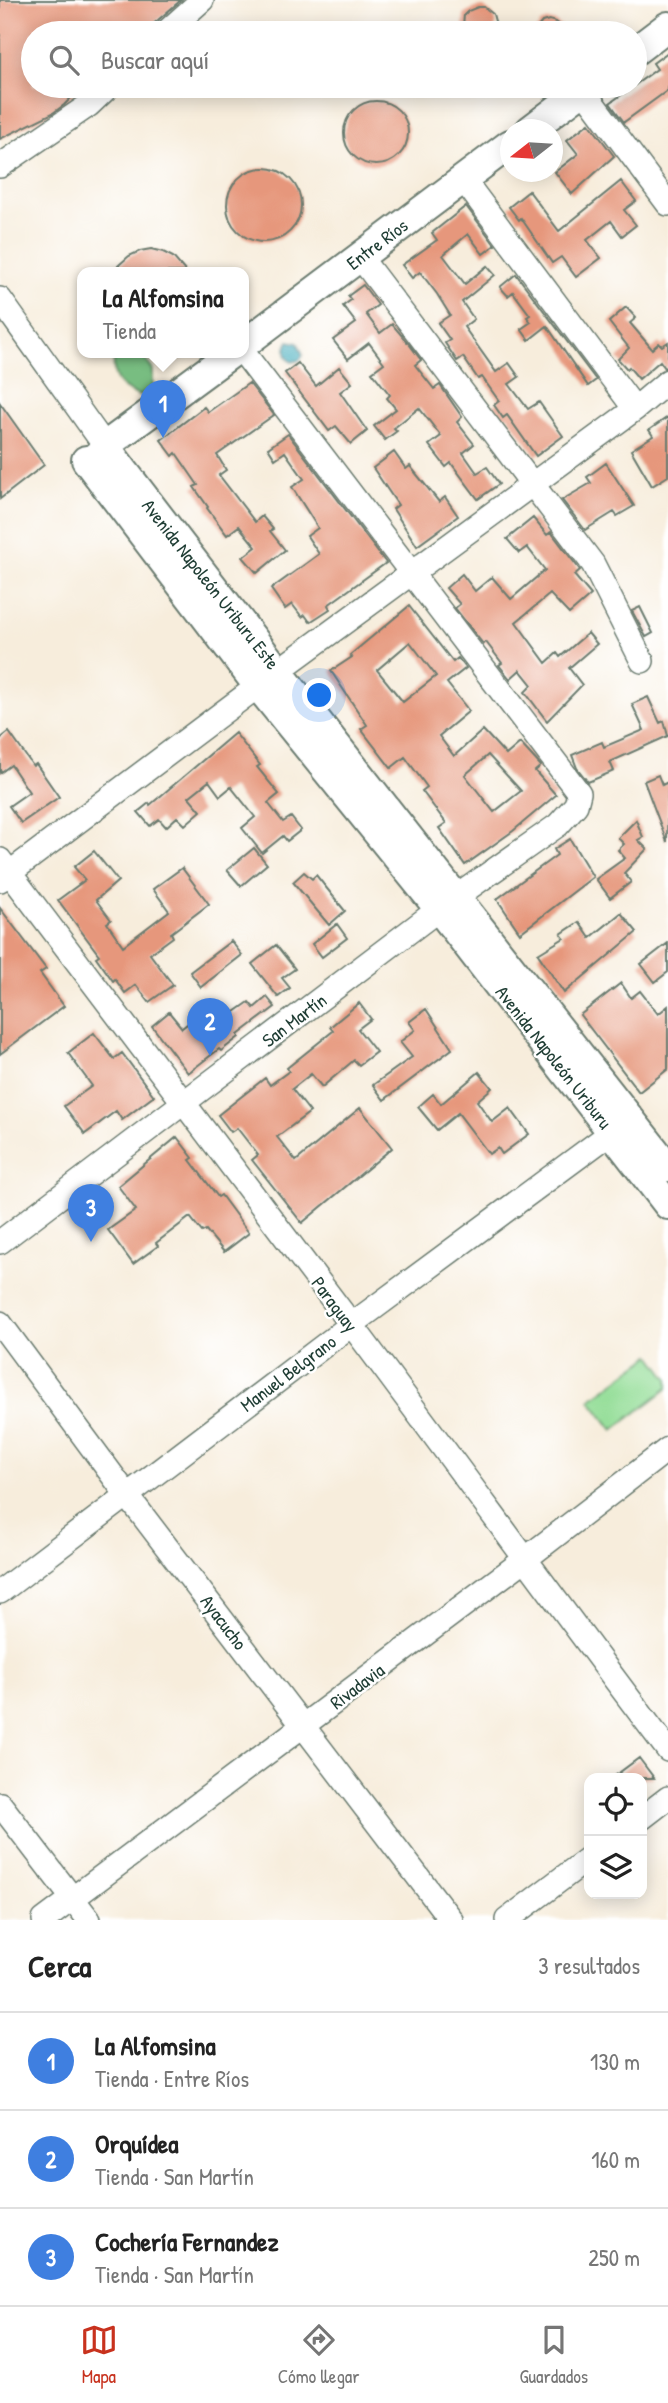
<!DOCTYPE html>
<html lang="es">
<meta charset="utf-8">
<style>
body{margin:0;font-family:"Patrick Hand",sans-serif;background:#f2f2f2;color:#222}
.controls{position:absolute;right:21px;bottom:21px;display:grid;overflow:hidden;border-radius:14px;box-shadow:0 4px 18px #0003}
.controls button{width:63px;height:63px;display:grid;place-items:center;padding:0;border:0;border-bottom:2px solid #e0e0e0;background:#fff;color:#222;font:35px sans-serif}
.compass{position:absolute;left:500px;top:119px;width:63px;height:63px;border-radius:50%;background:#fff;box-shadow:0 4px 18px #0003;rotate:253deg}
.you{position:absolute;left:320px;top:696px;width:24px;height:24px;margin:-18px;border:5px solid #fff;border-radius:50%;background:#1a73e8;box-shadow:0 0 0 10px #1a73e833}
.badge{display:grid;place-items:center;width:46px;height:46px;border-radius:50%;background:#c8321e;color:#fff;font-size:23px;font-weight:700}
.pin{position:absolute;translate:-50% -58px;filter:drop-shadow(0 2px 4px #0008)}
.pin::after{content:'';position:absolute;top:37px;width:24px;height:21px;background:inherit;clip-path:polygon(0 0,100% 0,50% 100%)}
.popup{position:absolute;left:77px;top:267px;width:172px;height:91px;box-sizing:border-box;display:grid;place-content:center;border-radius:14px;background:#fff;filter:drop-shadow(0 2px 5px #0005);font-size:23px;white-space:nowrap;color:#767676}
.popup b{font-size:26px;color:#222}
.popup::after{content:'';position:absolute;left:50%;top:100%;margin-left:-14px;border:14px solid transparent;border-top-color:#fff}
.list{margin:0;padding:0;list-style:none}
h2{display:flex;justify-content:space-between;align-items:center;height:91px;margin:0;padding:0 28px;font-size:30px}
h2 small{font-size:23px;font-weight:400;color:#767676}
.list li{display:grid;grid-template-columns:46px 1fr auto;gap:21px;align-items:center;box-sizing:border-box;height:98px;padding:0 28px;border-top:2px solid #e0e0e0}
.list b{display:block;font-size:26px;white-space:nowrap}
.list p{margin:0;font-size:23px;white-space:nowrap;color:#767676}
.list em{font-size:23px;font-style:normal;color:#767676}
.icon{flex:none;width:38px;height:38px;fill:none;stroke:currentColor;stroke-width:2;stroke-linecap:round;stroke-linejoin:round}
.map{position:relative;flex:none;width:668px;height:1920px;overflow:hidden}
.search{position:absolute;background:#fff;box-shadow:0 4px 18px #0003;left:21px;right:21px;top:21px;height:77px;display:flex;align-items:center;gap:18px;box-sizing:border-box;padding:0 24px;border-radius:38px;color:#767676;font-size:26px}
.sheet{height:385px;background:#fff}
nav{display:flex;justify-content:space-around;align-items:center;box-sizing:border-box;height:98px;border-top:2px solid #e0e0e0;background:#fff;font-size:19px;color:#767676}
nav a{display:grid;justify-items:center;gap:4px}
nav .on{color:#c8321e}
.map>svg:first-child{display:block}
.green{fill:#95de99;stroke:#5a8e66;stroke-width:2}
.forest{fill:#78bd81;stroke:#4c7d5a;stroke-width:2}
.water{fill:#3ba9b9;stroke:#2d7376;stroke-width:2}
.building{fill:#e6977c;fill-rule:evenodd}
.lines{fill:none;stroke-linecap:round;stroke-linejoin:round}
.minor-casing{stroke:#6b7b6f;stroke-width:26}
.major-casing{stroke:#6b7b6f;stroke-width:32}
.minor{stroke:#fff;stroke-width:23}
.major{stroke:#fff;stroke-width:28}
.labels{text-anchor:middle;dominant-baseline:central;stroke-width:5;stroke-linejoin:round;paint-order:stroke}
.street-label{font-size:19px;fill:#1f3d34;stroke:#fff}
</style>
<div class="map">
<svg width="668" height="1920" viewBox="0 0 668 1920">
<rect width="100%" height="100%" fill="#fff"/>
<filter id="ink" filterUnits="userSpaceOnUse"><feTurbulence type="fractalNoise" baseFrequency=".0143" numOctaves="2"/><feDisplacementMap in="SourceGraphic" scale="14" xChannelSelector="R" yChannelSelector="G"/><feConvolveMatrix kernelMatrix="1 2 1 2 8 2 1 2 1" color-interpolation-filters="sRGB"/></filter>
<filter id="wash" filterUnits="userSpaceOnUse"><feTurbulence type="fractalNoise" baseFrequency=".00686" numOctaves="4" result="noise"/><feDisplacementMap in="SourceGraphic" scale="28" xChannelSelector="R" yChannelSelector="G"/><feGaussianBlur stdDeviation="1.57" result="paint"/><feColorMatrix in="noise" values="0 0 0 0 0 0 0 0 0 0 0 0 0 0 0 0 0 1.4 0 .05"/><feComposite in="paint" operator="in"/></filter>
<g filter="url(#wash)">
<rect width="100%" height="100%" fill="#f7eddc"/>
<path class="green" d="M 651,1355 L 668,1378 L 668,1388 L 613,1430 L 590,1400 Z"/>
<path class="forest" d="M 114,352 L 140,352 L 153,370 L 153,386 L 139,396 C 115,386 112,378 114,352 Z"/>
<path class="water" d="M 289,341 L 298,343 L 303,355 L 300,360 L 292,362 C 284,357 285,348 289,341 Z"/>
<g id="blocks">
<path class="building" d="M 0,0 L 181,0 L 143,33 L 33,33 L 33,86 L 83,86 L 64,105 L 53,113 L 0,139 Z
M 478,7 L 484,7 L 493,14 L 496,25 L 493,33 L 465,33 L 463,26 L 464,15 L 468,11 Z
M 549,20 L 556,22 L 569,33 L 533,33 L 542,22 Z
M 668,52 L 668,90 L 624,122 L 610,103 L 657,69 L 653,63 Z
M344 133a32 32 0 1 1 64 0a32 32 0 1 1-64 0Z
M 589,123 L 614,156 L 572,194 L 555,172 L 578,154 L 567,140 Z
M227 205a37 37 0 1 1 74 0a37 37 0 1 1-74 0Z
M 621,181 L 636,201 L 624,210 L 636,225 L 622,236 L 611,221 L 587,240 L 601,258 L 576,277 L 561,257 L 552,263 L 521,218 L 519,220 L 509,207 L 529,191 L 559,231 Z
M 466,206 L 495,245 L 483,254 L 468,234 L 443,255 L 465,284 L 487,266 L 495,275 L 462,302 L 474,319 L 464,327 L 496,372 L 509,363 L 519,377 L 509,384 L 528,409 L 539,402 L 563,436 L 536,456 L 507,415 L 503,418 L 494,405 L 499,401 L 482,377 L 478,379 L 463,357 L 457,361 L 445,343 L 450,340 L 438,323 L 450,315 L 437,294 L 420,272 L 412,278 L 402,265 L 437,240 L 432,233 Z
M 151,249 L 163,252 L 173,257 L 186,272 L 111,272 L 129,256 L 140,251 Z
M 516,274 L 596,380 L 588,386 L 547,326 L 529,340 L 521,329 L 531,322 L 527,317 L 530,315 L 513,292 L 508,296 L 500,287 Z
M 363,285 L 378,305 L 366,314 L 380,333 L 392,324 L 409,344 L 421,360 L 415,365 L 434,389 L 440,385 L 462,417 L 457,422 L 474,444 L 463,453 L 477,473 L 487,467 L 499,484 L 478,499 L 451,463 L 446,467 L 429,445 L 441,436 L 419,408 L 394,428 L 397,431 L 385,440 L 374,426 L 396,409 L 387,398 L 390,395 L 372,372 L 384,363 L 369,343 L 348,359 L 333,340 L 356,323 L 343,306 L 351,300 L 348,296 Z
M 626,307 L 636,318 L 630,323 L 652,349 L 659,343 L 662,346 L 668,342 L 668,367 L 665,368 L 660,361 L 639,379 L 629,367 L 627,369 L 618,359 L 629,348 L 609,322 Z
M 298,363 L 316,386 L 339,367 L 352,383 L 340,392 L 367,431 L 351,444 L 336,426 L 329,431 L 285,373 Z
M 249,383 L 274,415 L 217,455 L 226,470 L 219,475 L 255,522 L 262,516 L 273,529 L 270,531 L 285,550 L 257,573 L 243,557 L 256,547 L 239,526 L 227,535 L 207,508 L 208,507 L 194,487 L 198,485 L 176,453 L 173,456 L 161,440 L 204,407 L 208,412 Z
M 0,403 L 44,465 L 0,499 Z
M 668,417 L 668,476 L 652,486 L 631,450 L 653,436 L 649,430 Z
M 288,434 L 386,563 L 328,605 L 330,609 L 310,622 L 305,615 L 302,617 L 292,604 L 285,609 L 271,589 L 319,554 L 307,536 L 318,528 L 292,487 L 304,479 L 285,452 L 275,459 L 268,448 Z
M 394,452 L 406,469 L 410,466 L 439,502 L 445,497 L 458,516 L 417,546 L 393,509 L 398,505 L 373,468 Z
M 606,463 L 634,506 L 617,516 L 614,512 L 585,530 L 562,500 L 591,483 L 587,477 Z
M 533,518 L 547,535 L 551,532 L 580,570 L 574,575 L 591,595 L 569,614 L 550,594 L 516,622 L 546,663 L 557,653 L 560,657 L 588,633 L 597,644 L 569,668 L 582,685 L 547,721 L 525,692 L 532,685 L 520,670 L 510,679 L 499,665 L 502,663 L 486,642 L 483,644 L 455,608 L 460,604 L 446,588 L 462,574 L 475,591 L 492,577 L 511,599 L 545,570 L 527,547 L 519,553 L 507,539 Z
M 409,606 L 453,662 L 458,658 L 466,668 L 447,683 L 469,711 L 439,736 L 454,756 L 483,730 L 506,755 L 520,743 L 541,766 L 535,771 L 556,795 L 513,831 L 465,865 L 439,828 L 446,823 L 422,791 L 427,787 L 405,757 L 391,768 L 361,729 L 367,725 L 331,671 L 352,657 L 350,655 ZM 410,642 L 436,676 L 403,702 L 377,670 ZM 488,755 L 521,791 L 494,812 L 465,775 Z
M 640,607 L 653,633 L 646,637 L 632,611 Z
M 648,697 L 660,723 L 664,721 L 668,736 L 610,762 L 614,771 L 588,782 L 577,768 L 572,755 L 602,742 L 604,747 L 644,730 L 632,704 Z
M 9,732 L 33,766 L 36,764 L 59,797 L 21,823 L 9,806 L 29,792 L 11,765 L 0,773 L 0,739 Z
M 235,733 L 260,765 L 257,767 L 279,794 L 268,803 L 283,822 L 291,817 L 301,830 L 287,841 L 283,836 L 262,853 L 242,828 L 255,817 L 231,787 L 220,796 L 209,781 L 189,797 L 201,811 L 185,825 L 177,817 L 166,827 L 159,819 L 150,826 L 138,812 L 149,803 L 150,805 Z
M 658,775 L 662,785 L 668,782 L 667,842 L 644,781 Z
M 636,820 L 643,837 L 638,840 L 647,849 L 624,873 L 631,882 L 610,898 L 596,879 L 625,858 L 618,850 L 624,844 L 618,838 Z
M 570,839 L 593,877 L 520,933 L 497,899 L 557,855 L 554,849 Z
M 254,848 L 267,864 L 241,886 L 227,870 Z
M 94,851 L 118,881 L 96,900 L 111,920 L 107,923 L 123,946 L 169,911 L 153,889 L 182,868 L 209,904 L 171,933 L 173,937 L 150,954 L 173,985 L 149,1002 L 136,985 L 125,993 L 115,979 L 113,981 L 96,957 L 99,955 L 58,900 L 85,880 L 74,867 Z
M 304,872 L 312,879 L 316,875 L 345,911 L 329,925 L 293,882 Z
M 0,908 L 46,969 L 40,973 L 64,1006 L 0,1054 Z
M 621,913 L 637,932 L 564,993 L 538,954 L 564,938 L 561,934 L 579,922 L 590,938 Z
M 337,924 L 347,938 L 322,957 L 312,944 Z
M 231,941 L 242,955 L 201,987 L 190,972 Z
M 668,943 L 668,972 L 655,982 L 641,964 Z
M 276,945 L 295,969 L 282,978 L 290,988 L 278,997 L 252,964 Z
M 621,983 L 631,998 L 640,991 L 658,1014 L 668,1006 L 668,1069 L 639,1092 L 580,1015 Z
M 267,997 L 275,1007 L 238,1035 L 239,1037 L 221,1051 L 219,1049 L 188,1073 L 152,1026 L 169,1012 L 182,1028 L 207,1008 L 215,1019 L 227,1009 L 232,1014 L 249,1002 L 254,1008 Z
M 359,1003 L 371,1019 L 358,1029 L 376,1052 L 359,1065 L 354,1060 L 322,1087 L 311,1074 L 292,1089 L 310,1112 L 277,1137 L 296,1161 L 360,1108 L 392,1148 L 302,1223 L 252,1160 L 258,1155 L 237,1128 L 231,1132 L 218,1115 L 265,1078 L 270,1085 L 289,1071 L 287,1068 L 333,1031 L 330,1027 Z
M 426,1009 L 452,1049 L 384,1100 L 373,1085 L 412,1057 L 400,1042 L 415,1030 L 409,1022 Z
M 94,1033 L 114,1059 L 122,1053 L 154,1096 L 122,1120 L 116,1111 L 85,1134 L 64,1106 L 92,1086 L 68,1053 Z
M 479,1072 L 492,1088 L 477,1101 L 492,1122 L 510,1108 L 529,1134 L 502,1154 L 498,1148 L 489,1154 L 458,1113 L 437,1130 L 418,1107 L 433,1094 L 441,1104 Z
M 177,1137 L 193,1158 L 190,1160 L 218,1197 L 221,1195 L 249,1233 L 224,1252 L 206,1230 L 202,1232 L 190,1217 L 156,1243 L 158,1246 L 133,1264 L 108,1230 L 136,1210 L 118,1186 Z
M 639,1758 L 654,1778 L 612,1778 Z"/>
</g>
</g>
<g filter="url(#ink)">
<use href="#blocks" fill-opacity="0" stroke="#6b7b6f" stroke-width="2"/>
<g class="lines">
<defs>
<path id="minor" d="M 165,33 L 202,0
M 583,90 L 668,204
M 0,166 L 89,105 L 109,86
M 463,179 L 635,409
M 360,257 L 593,564 L 642,661
M 0,299 L 105,446 L 92,456
M 0,860 C 116,1015 234,1169 351,1324 C 457,1465 561,1609 668,1750
M 0,880 L 278,671 L 635,409 L 668,381
M 0,1242 L 439,909 L 558,825 L 576,805 L 579,793 L 243,352
M 0,1323 L 127,1495 L 451,1920
M 0,1592 L 351,1325 L 612,1132
M 0,1804 L 89,1920
M 642,1818 L 668,1798
M 44,1920 L 524,1560 L 668,1449
M 507,1920 L 589,1858"/>
<path id="major" d="M 635,51 L 668,26
M 530,130 L 588,86
M 244,344 L 510,144
M 233,352 L 105,446 L 278,671 L 668,1167
M 86,460 L 258,686 L 439,909 L 668,1205"/>
</defs>
<use href="#minor" class="minor-casing"/>
<use href="#major" class="major-casing"/>
<use href="#minor" class="minor"/>
<use href="#major" class="major"/>
</g>
</g>
<g class="labels">
<g class="street-label">
<text transform="translate(377 244) rotate(-37)">Entre Ríos</text>
<text transform="translate(211 584) rotate(52)">Avenida Napoleón Uriburu Este</text>
<text transform="translate(294 1020) rotate(-37)">San Martín</text>
<text transform="translate(554 1057) rotate(52)">Avenida Napoleón Uriburu</text>
<text transform="translate(335 1304) rotate(53)">Paraguay</text>
<text transform="translate(288 1373) rotate(-37)">Manuel Belgrano</text>
<text transform="translate(224 1622) rotate(53)">Ayacucho</text>
<text transform="translate(357 1686) rotate(-37)">Rivadavia</text>
</g>
</g>
</svg>
<div class="controls">
<button><svg class="icon" aria-label="locate" viewBox="0 0 24 24"><circle cx="12" cy="12" r="6"/><path d="M12 2v4M12 18v4M2 12h4M18 12h4"/></svg></button>
<button><svg class="icon" aria-label="layers" viewBox="0 0 24 24"><path d="M12 4l9 5-9 5-9-5zM3 14l9 5 9-5"/></svg></button>
</div>
<svg class="compass" viewBox="-18 -18 36 36"><path d="M0-13l5 13h-10z" fill="#e53935"/><path d="M0 13l5-13h-10z" fill="#767676"/></svg>
<div class="you"></div>
<div class="pin badge" style="left:163px;top:438px;background:#3f7fe0">1</div>
<div class="popup"><b>La Alfomsina</b>Tienda</div>
<div class="pin badge" style="left:210px;top:1056px;background:#3f7fe0">2</div>
<div class="pin badge" style="left:91px;top:1242px;background:#3f7fe0">3</div>
<div class="search"><svg class="icon" aria-label="search" viewBox="0 0 24 24"><circle cx="10" cy="10" r="6"/><path d="M15 15l6 6"/></svg>Buscar aquí</div>
</div>
<section class="sheet">
<h2>Cerca<small>3 resultados</small></h2>
<ul class="list">
<li><span class="badge" style="background:#3f7fe0">1</span><div><b>La Alfomsina</b><p>Tienda · Entre Ríos</p></div><em>130 m</em></li>
<li><span class="badge" style="background:#3f7fe0">2</span><div><b>Orquídea</b><p>Tienda · San Martín</p></div><em>160 m</em></li>
<li><span class="badge" style="background:#3f7fe0">3</span><div><b>Cochería Fernandez</b><p>Tienda · San Martín</p></div><em>250 m</em></li>
</ul>
</section>
<nav>
<a class="on"><svg class="icon" aria-label="map" viewBox="0 0 24 24"><path d="M3 6l6-2 6 2 6-2v14l-6 2-6-2-6 2zM9 4v14M15 6v14"/></svg>Mapa</a>
<a><svg class="icon" aria-label="directions" viewBox="0 0 24 24"><path d="M12 3l9 9-9 9-9-9zM9 14v-3h6M13 9l2 2-2 2"/></svg>Cómo llegar</a>
<a><svg class="icon" aria-label="saved" viewBox="0 0 24 24"><path d="M7 4h10v16l-5-4-5 4z"/></svg>Guardados</a>
</nav>
